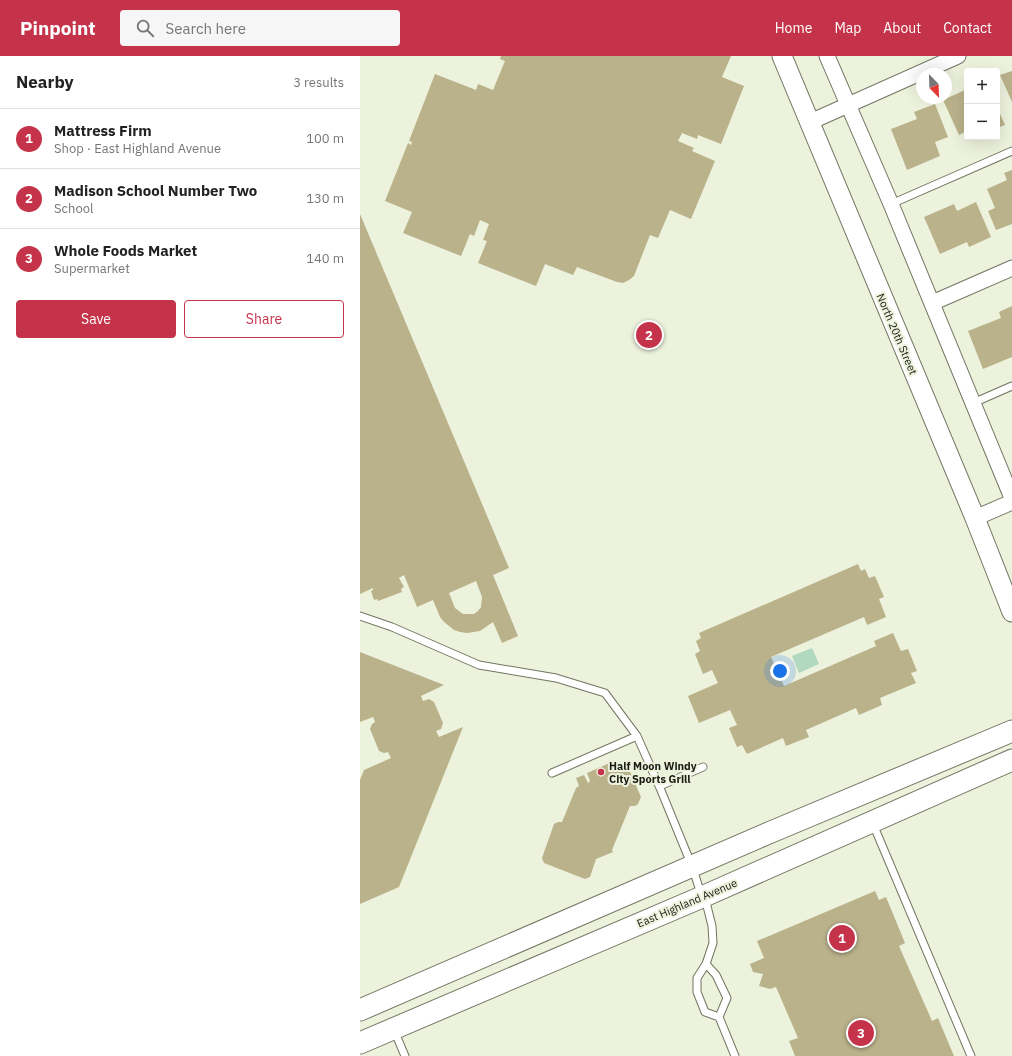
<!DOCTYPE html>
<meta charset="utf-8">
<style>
body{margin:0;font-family:"IBM Plex Sans",sans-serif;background:#f6f6f6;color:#222}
.controls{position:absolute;right:12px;top:12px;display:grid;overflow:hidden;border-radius:4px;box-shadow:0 4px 16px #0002}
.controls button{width:36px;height:36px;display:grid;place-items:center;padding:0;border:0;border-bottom:1px solid #e0e0e0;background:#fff;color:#222;font:20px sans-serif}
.compass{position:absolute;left:556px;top:12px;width:36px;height:36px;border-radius:50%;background:#fff;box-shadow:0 4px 16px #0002;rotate:157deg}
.you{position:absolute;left:420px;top:615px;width:14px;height:14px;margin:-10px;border:3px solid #fff;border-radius:50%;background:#1a73e8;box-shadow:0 0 0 6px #1a73e833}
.badge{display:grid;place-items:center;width:26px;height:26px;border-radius:50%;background:#c43349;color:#fff;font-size:13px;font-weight:700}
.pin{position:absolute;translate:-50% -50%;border:2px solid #fff;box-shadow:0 1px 4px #0006}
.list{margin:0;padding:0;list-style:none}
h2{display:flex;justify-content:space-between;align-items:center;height:52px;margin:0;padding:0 16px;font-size:17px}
h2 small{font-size:13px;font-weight:400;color:#767676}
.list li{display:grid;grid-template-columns:26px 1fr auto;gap:12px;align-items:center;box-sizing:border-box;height:60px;padding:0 16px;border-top:1px solid #e0e0e0}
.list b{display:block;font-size:15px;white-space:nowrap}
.list p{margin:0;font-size:13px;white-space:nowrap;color:#767676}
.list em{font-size:13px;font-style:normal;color:#767676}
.actions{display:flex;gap:8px;padding:12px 16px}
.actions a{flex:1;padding:9px 0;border:1px solid #c43349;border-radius:4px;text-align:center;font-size:14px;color:#c43349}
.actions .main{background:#c43349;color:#fff}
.icon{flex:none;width:22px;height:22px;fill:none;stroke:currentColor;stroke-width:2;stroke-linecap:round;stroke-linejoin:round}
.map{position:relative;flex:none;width:652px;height:1000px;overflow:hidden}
header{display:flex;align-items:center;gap:24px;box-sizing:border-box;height:56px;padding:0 20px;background:#c43349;color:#fff}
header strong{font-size:19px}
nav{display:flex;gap:22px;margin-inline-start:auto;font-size:14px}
.search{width:280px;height:36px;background:#f6f6f6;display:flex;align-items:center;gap:10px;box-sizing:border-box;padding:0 14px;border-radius:4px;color:#767676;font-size:15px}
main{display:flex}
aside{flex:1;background:#fff}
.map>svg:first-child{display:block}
.water{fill:#b0d9c0}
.building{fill:#bab28b;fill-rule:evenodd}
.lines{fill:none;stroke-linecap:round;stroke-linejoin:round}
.service-casing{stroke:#717562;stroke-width:9}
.minor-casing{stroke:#717562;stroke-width:17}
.tertiary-casing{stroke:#717562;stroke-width:21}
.secondary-casing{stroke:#717562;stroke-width:23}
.service{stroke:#fff;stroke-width:7}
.minor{stroke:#fff;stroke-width:15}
.tertiary{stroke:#fff;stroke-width:19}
.secondary{stroke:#fff;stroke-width:21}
.poi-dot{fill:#c43349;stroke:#edf2dd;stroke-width:1.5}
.labels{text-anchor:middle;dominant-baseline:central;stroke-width:4;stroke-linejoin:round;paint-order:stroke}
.street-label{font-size:11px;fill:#1a1c14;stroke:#edf2dd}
.poi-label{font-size:11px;font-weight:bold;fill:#1a1c14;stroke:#edf2dd;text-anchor:start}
</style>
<header>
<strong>Pinpoint</strong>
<div class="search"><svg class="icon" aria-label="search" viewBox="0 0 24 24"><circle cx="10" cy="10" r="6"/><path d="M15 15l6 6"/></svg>Search here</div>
<nav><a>Home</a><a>Map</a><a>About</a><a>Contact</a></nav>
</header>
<main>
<aside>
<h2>Nearby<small>3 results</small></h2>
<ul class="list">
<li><span class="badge">1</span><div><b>Mattress Firm</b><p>Shop · East Highland Avenue</p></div><em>100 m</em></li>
<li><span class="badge">2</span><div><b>Madison School Number Two</b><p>School</p></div><em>130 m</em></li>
<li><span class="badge">3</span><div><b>Whole Foods Market</b><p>Supermarket</p></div><em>140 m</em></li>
</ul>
<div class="actions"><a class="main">Save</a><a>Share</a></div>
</aside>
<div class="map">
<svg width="652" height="1000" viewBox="0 0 652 1000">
<rect width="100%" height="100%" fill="#edf2dd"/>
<path class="water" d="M 452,592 L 459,608 L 439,617 L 432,600 Z"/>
<path class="building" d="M 141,0 L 371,0 L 362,21 L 384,30 L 361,88 L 338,79 L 337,83 L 322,77 L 318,85 L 334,92 L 332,95 L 355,105 L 331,163 L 310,154 L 298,182 L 290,179 L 274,220 L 269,224 L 263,227 L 257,226 L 217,211 L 213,219 L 185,208 L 176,230 L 118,207 L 127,185 L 123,184 L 129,168 L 120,164 L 114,180 L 110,178 L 101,200 L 43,177 L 52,156 L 25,145 L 48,87 L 51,89 L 52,86 L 49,85 L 75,18 L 116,34 L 118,28 L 133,34 L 145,5 L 140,3 Z
M 652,15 L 652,46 L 640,19 Z
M 605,34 L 607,39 L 607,75 L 599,79 L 583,44 Z
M 575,48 L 588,81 L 575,86 L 580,100 L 547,114 L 531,73 L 557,63 L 554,56 Z
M 637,51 L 645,69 L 637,72 Z
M 652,114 L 652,168 L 636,174 L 628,155 L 635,152 L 627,133 L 647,124 L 644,117 Z
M 616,146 L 631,181 L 609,191 L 607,186 L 580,198 L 564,161 L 594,148 L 597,155 Z
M 0,158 L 149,512 L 133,519 L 158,580 L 142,587 L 133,566 L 120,575 L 107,577 L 100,576 L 94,574 L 84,566 L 80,561 L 73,544 L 57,551 L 44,519 L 39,522 L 44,531 L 41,533 L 42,536 L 18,545 L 17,543 L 14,544 L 11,535 L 13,534 L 13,532 L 0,538 ZM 116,525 L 122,541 L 121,551 L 118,555 L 114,558 L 103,558 L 95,552 L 89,537 Z
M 652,250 L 652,301 L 623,313 L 608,275 L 641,262 L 639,256 Z
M 498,508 L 501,515 L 505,513 L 509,522 L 515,520 L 524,541 L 519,543 L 526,561 L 507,569 L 504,561 L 411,601 L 424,630 L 516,590 L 514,585 L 533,577 L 541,595 L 548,593 L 557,615 L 551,617 L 556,627 L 520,642 L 522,649 L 499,659 L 496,652 L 446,674 L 449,681 L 426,690 L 423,682 L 387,698 L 382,689 L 377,691 L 369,672 L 377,669 L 370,654 L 339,667 L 328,640 L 358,627 L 352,614 L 343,618 L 335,598 L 340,595 L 336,585 L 341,582 L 339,577 Z
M 0,596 L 84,629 L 61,640 L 63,645 L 69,643 L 74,646 L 83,667 L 81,673 L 76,675 L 79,681 L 103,671 L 39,831 L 0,848 L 0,724 L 4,714 L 31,702 L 28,696 L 24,697 L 19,695 L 10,673 L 12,668 L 15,666 L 13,661 L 0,666 Z
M 252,706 L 255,715 L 257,714 L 258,715 L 268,711 L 281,741 L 278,748 L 275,750 L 270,750 L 252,794 L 253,796 L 236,803 L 230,821 L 225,823 L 184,807 L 182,802 L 194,768 L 198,766 L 202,766 L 216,732 L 219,730 L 216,722 L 224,719 L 228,727 L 230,725 L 227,717 Z
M 515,835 L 519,844 L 526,841 L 545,887 L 539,890 L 572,965 L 578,962 L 594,1000 L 435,1000 L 429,985 L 438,982 L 416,931 L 410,933 L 399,930 L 403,918 L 393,916 L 390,908 L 404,902 L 397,885 Z"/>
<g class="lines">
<defs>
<path id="service" d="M 531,148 L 652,95
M 613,347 L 652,330
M 0,560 L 32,571 L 119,609 L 196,622 L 245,637 L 277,680 L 300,732 L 332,810 L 342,841 L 347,850 L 352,870 L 353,887 L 346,908 L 337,922 L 337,936 L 345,956 L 359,961
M 192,717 L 277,680
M 300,730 L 343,711
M 513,768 L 611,1000
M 346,908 L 356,919 L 367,942 L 359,961 L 375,1000
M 34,974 L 45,1000"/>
<path id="minor" d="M 467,0 L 531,148 L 652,442
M 450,66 L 598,0
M 572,247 L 652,212
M 615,462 L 652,446"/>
<path id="tertiary" d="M 422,0 L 615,462 L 652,556"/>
<path id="secondary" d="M 0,954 L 411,776 L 652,675
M 0,987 L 342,841 L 652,704"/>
</defs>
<use href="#service" class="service-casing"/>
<use href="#minor" class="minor-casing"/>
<use href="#tertiary" class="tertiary-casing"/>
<use href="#secondary" class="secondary-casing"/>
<use href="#service" class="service"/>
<use href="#minor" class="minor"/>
<use href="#tertiary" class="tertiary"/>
<use href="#secondary" class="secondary"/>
</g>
<circle class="poi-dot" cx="241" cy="716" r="4"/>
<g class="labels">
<g class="street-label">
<text transform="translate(537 278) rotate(67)">North 20th Street</text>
<text transform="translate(327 847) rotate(-23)">East Highland Avenue</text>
</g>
<g class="poi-label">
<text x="249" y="710">Half Moon Windy<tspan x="249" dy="13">City Sports Grill</tspan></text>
</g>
</g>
</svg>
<div class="controls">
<button>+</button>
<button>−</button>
</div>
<svg class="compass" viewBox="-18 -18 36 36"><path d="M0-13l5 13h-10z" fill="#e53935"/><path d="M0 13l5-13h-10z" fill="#767676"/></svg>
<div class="you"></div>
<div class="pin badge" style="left:482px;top:882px">1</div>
<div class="pin badge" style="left:289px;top:279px">2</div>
<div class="pin badge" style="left:501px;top:977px">3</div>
</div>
</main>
